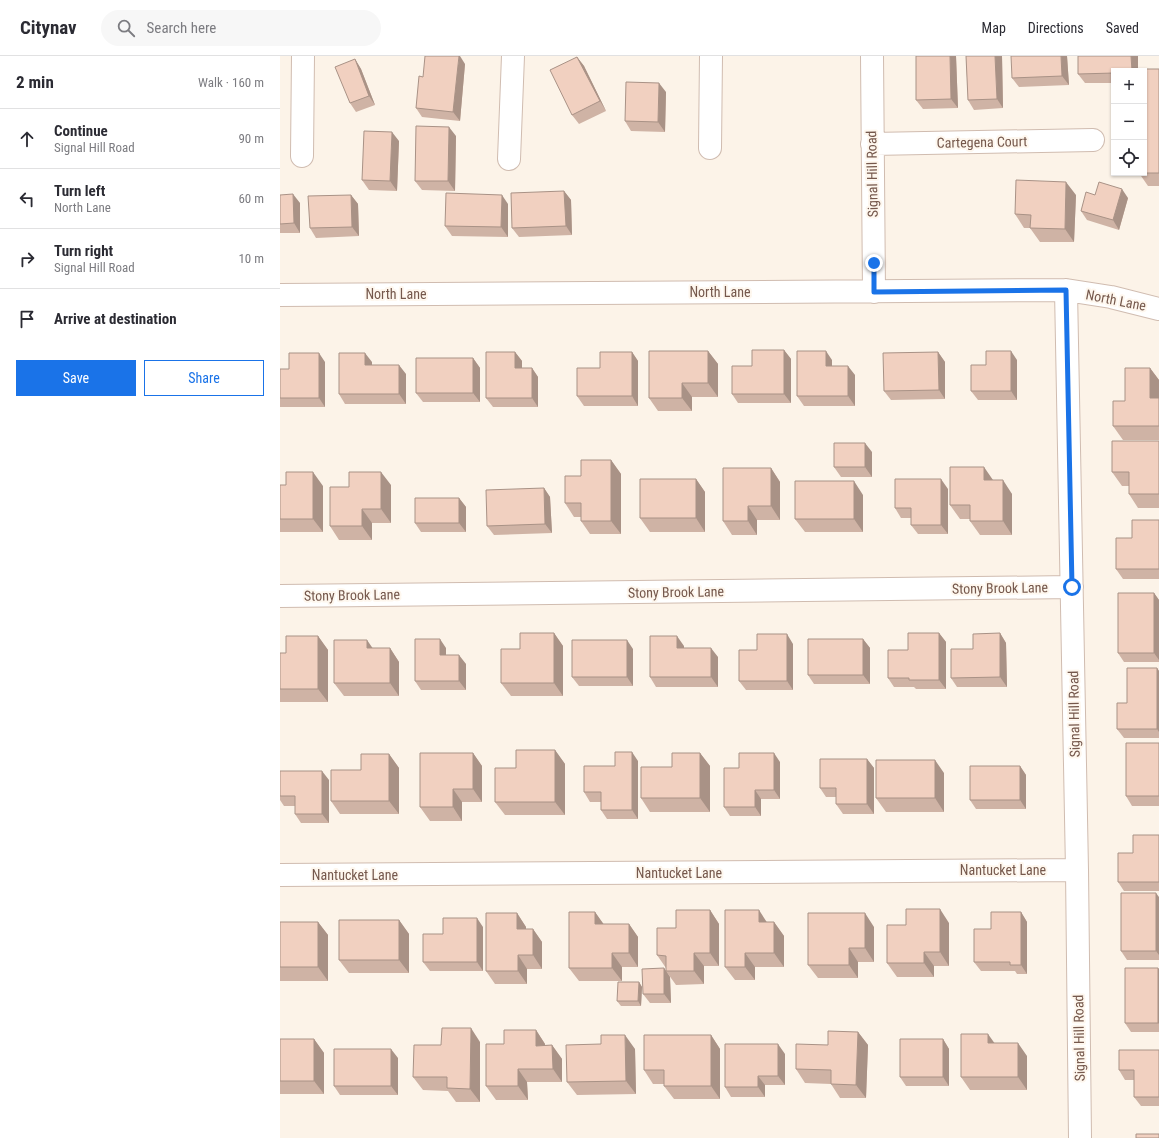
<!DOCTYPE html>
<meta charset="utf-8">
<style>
body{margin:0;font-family:"Roboto Condensed",sans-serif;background:#f7f7f7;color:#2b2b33}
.controls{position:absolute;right:12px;top:12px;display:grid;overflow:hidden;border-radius:0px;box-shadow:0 1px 3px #0004}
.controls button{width:36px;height:36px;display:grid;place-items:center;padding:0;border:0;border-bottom:1px solid #e1e1e2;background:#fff;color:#2b2b33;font:20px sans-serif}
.stop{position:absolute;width:12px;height:12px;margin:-9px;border:3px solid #1a73e8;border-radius:50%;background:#fff}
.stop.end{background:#1a73e8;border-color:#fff;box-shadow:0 1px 4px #0008}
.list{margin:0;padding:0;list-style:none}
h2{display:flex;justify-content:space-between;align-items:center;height:52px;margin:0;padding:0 16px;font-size:17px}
h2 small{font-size:13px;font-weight:400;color:#7c7c81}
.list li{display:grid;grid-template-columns:26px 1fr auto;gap:12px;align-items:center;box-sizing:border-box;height:60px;padding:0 16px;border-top:1px solid #e1e1e2}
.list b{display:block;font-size:15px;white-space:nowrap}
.list p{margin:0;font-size:13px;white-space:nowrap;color:#7c7c81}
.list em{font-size:13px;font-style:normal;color:#7c7c81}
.actions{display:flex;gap:8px;padding:12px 16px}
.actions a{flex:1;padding:9px 0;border:1px solid #1a73e8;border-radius:0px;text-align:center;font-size:14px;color:#1a73e8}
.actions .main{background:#1a73e8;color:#fff}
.icon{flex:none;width:22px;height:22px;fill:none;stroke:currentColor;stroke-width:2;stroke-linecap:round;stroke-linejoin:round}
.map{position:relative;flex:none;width:879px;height:1082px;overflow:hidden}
header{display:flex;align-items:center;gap:24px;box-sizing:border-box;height:56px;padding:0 20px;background:#fff;border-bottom:1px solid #e1e1e2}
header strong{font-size:19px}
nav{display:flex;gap:22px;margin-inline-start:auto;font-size:14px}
.search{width:280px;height:36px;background:#f7f7f7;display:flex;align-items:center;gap:10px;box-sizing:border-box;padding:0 14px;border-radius:22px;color:#7c7c81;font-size:15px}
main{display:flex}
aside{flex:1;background:#fff}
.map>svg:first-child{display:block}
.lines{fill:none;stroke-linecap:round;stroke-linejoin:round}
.minor-casing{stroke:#d0bcb0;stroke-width:24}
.minor{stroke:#fff;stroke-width:22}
.wall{fill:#cfb3a5}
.shaded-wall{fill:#a99286}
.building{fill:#f1d0c0;stroke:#a99286}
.route{stroke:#1a73e8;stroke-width:5}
.labels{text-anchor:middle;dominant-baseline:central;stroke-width:4;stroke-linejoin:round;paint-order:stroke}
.street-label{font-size:14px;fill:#75584c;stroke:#fef7ee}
</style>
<header>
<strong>Citynav</strong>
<div class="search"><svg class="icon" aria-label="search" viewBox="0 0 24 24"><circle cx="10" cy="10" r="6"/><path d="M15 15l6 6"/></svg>Search here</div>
<nav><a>Map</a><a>Directions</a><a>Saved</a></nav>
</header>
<main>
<aside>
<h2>2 min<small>Walk · 160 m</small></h2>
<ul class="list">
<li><svg class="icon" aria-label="ahead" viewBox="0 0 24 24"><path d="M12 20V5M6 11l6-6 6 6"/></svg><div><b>Continue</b><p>Signal Hill Road</p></div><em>90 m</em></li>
<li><svg class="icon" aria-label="left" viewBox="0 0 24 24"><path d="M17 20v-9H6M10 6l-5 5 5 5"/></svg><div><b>Turn left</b><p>North Lane</p></div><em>60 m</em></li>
<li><svg class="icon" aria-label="right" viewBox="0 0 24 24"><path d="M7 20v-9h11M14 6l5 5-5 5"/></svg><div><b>Turn right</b><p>Signal Hill Road</p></div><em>10 m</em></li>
<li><svg class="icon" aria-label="arrive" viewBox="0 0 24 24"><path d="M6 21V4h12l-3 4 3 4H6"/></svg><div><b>Arrive at destination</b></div></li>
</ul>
<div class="actions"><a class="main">Save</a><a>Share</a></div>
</aside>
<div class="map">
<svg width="879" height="1082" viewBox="0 0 879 1082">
<rect width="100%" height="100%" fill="#fcf3e8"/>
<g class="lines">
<defs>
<path id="minor" d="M 592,0 L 594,236
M 592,88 L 813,84
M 430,92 L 431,0
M 22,100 L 23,0
M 229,103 L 233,0
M 786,234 L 797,814 L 800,1082
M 0,239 L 786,234 L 831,241 L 879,253
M 0,540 L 792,531
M 0,819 L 797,814"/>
</defs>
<use href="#minor" class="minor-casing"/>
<use href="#minor" class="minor"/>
</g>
<path class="wall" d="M 676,0 L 678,52 L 643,53 L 636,44 Z
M 686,0 L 722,0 L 723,52 L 694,54 L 688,44 Z
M 787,0 L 789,29 L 739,31 L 732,22 Z
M 798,0 L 858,0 L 858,15 L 834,15 L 834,27 L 805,27 L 798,18 Z
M 297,1 L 304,10 L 326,55 L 299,68 L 292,59 Z
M 75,3 L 81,13 L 95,49 L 76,56 L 70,47 Z
M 185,8 L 180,65 L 142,61 L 136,52 L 143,21 Z
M 879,13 L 879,130 L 868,130 L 859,117 Z
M 386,36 L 385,76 L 351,75 L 345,65 Z
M 176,80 L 175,135 L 142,134 L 135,125 Z
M 119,85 L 117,135 L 89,134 L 82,124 Z
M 284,135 L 291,144 L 292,179 L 239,181 L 232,172 Z
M 0,139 L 20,147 L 20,177 L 0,177 Z
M 71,139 L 78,148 L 79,180 L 36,182 L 30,172 Z
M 796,139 L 794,186 L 760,186 L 750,172 L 744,172 L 735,158 Z
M 815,139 L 848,142 L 839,174 L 807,164 L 801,155 Z
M 228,148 L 228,181 L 172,180 L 165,170 Z
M 504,294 L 511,303 L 511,347 L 458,347 L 452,338 L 472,310 Z
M 428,295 L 438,308 L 438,341 L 412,341 L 412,355 L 378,355 L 369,342 Z
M 235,296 L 242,305 L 242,312 L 252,312 L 258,321 L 258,351 L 213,351 L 206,342 Z
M 352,296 L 358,305 L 358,350 L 304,350 L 297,340 L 320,312 Z
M 658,296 L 665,306 L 665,343 L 611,344 L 604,335 Z
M 193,302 L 200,312 L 200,346 L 143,346 L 136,337 Z
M 552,304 L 552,310 L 575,319 L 575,350 L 524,350 L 517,340 Z
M 737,304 L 737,344 L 698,344 L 691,335 L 706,309 Z
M 45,306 L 45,351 L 0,351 L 0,313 L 9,313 Z
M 92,306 L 92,309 L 126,318 L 126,348 L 65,348 L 59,338 Z
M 870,312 L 879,324 L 879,384 L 843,384 L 833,370 L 845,345 Z
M 879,385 L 879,452 L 858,452 L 849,438 L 849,430 L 842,430 L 832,416 Z
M 592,396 L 592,421 L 561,421 L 554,411 Z
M 331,404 L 341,418 L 341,478 L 310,478 L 301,465 L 301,461 L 294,461 L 285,447 L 301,420 Z
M 491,412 L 500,426 L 500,464 L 477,464 L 477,479 L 452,479 L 443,465 Z
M 416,423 L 425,436 L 425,476 L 370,476 L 360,462 Z
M 713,424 L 732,438 L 732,479 L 700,479 L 690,465 L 690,463 L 680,463 L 670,449 Z
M 0,429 L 43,430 L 43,476 L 0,476 Z
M 111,429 L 111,467 L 92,467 L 92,484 L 59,484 L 50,470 L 69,431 Z
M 264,432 L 270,441 L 272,477 L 214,479 L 207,470 Z
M 668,433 L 668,478 L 638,478 L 631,469 L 631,462 L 621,462 L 615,452 Z
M 583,439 L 583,476 L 525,476 L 515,463 Z
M 179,442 L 186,451 L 186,476 L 141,476 L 135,467 Z
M 879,464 L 879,523 L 843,523 L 836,513 L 852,482 Z
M 874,537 L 879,544 L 879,606 L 844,606 L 838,597 Z
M 274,577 L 283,590 L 283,640 L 231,640 L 221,627 L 240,593 Z
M 659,577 L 666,586 L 666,633 L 636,633 L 634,631 L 614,631 L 608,622 L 628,594 Z
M 720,577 L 726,587 L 727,631 L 677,631 L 671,622 L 693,593 Z
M 38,580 L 48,594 L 48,646 L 0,646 L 0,597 L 6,597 Z
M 583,583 L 590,592 L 590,628 L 534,628 L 528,619 Z
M 513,588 L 513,634 L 466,634 L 459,625 L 477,594 Z
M 404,590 L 404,592 L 438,601 L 438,631 L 376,631 L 370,621 Z
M 93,592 L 110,592 L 119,606 L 119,640 L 64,640 L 54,627 Z
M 166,592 L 166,599 L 186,608 L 186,634 L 141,634 L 135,625 Z
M 353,593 L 353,630 L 299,630 L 292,621 Z
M 877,612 L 879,615 L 879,682 L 844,682 L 837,673 L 847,647 Z
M 879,687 L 879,750 L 852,750 L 846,740 Z
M 275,694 L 285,708 L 285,759 L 225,759 L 215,746 L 236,712 Z
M 193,697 L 202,710 L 202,746 L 182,746 L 182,765 L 150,765 L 140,751 Z
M 420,697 L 430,710 L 430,756 L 370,756 L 361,742 Z
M 109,698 L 119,712 L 119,758 L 60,758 L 51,745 L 81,714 Z
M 587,703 L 594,712 L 594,758 L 563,758 L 556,748 L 556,741 L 546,741 L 540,732 Z
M 358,705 L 358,763 L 327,763 L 321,754 L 321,746 L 310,746 L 304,736 L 335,710 Z
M 500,706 L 500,743 L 481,743 L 481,760 L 450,760 L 444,751 Z
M 740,710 L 746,719 L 746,753 L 696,753 L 690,744 Z
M 0,715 L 49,724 L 49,767 L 21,767 L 15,758 L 15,750 L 4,750 L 0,744 Z
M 664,717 L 664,756 L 606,756 L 596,742 Z
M 879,779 L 879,835 L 844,835 L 838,826 L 853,797 Z
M 879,841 L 879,904 L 847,904 L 841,895 Z
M 430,854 L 439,868 L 439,910 L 424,910 L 424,928 L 396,929 L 386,915 L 386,912 L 377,899 L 396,872 Z
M 315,856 L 323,868 L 349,868 L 358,881 L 358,911 L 342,911 L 342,925 L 299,925 L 289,912 Z
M 741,856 L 747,866 L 747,918 L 737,918 L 735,915 L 701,915 L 694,906 L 711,873 Z
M 237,857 L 246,871 L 246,873 L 253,873 L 262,886 L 262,913 L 247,913 L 247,928 L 215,928 L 206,915 Z
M 119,864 L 129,878 L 129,917 L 69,917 L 59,904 Z
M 0,866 L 38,866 L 48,879 L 48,925 L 0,925 Z
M 487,866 L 494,866 L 504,880 L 504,911 L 475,911 L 475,924 L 455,924 L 445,911 Z
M 669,867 L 669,910 L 654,910 L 654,921 L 617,921 L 607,907 L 626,869 Z
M 203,871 L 203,915 L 150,915 L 143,906 Z
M 594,871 L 594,906 L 578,906 L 578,922 L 538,922 L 528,909 Z
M 384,912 L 390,921 L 391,947 L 370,947 L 363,938 Z
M 879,913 L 879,976 L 851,976 L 845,967 Z
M 359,926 L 362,931 L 361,950 L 341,950 L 337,945 Z
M 256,974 L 265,988 L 265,989 L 272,989 L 282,1003 L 282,1026 L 247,1026 L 248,1044 L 216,1044 L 206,1030 L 224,988 Z
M 578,976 L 588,989 L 586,1042 L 560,1042 L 551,1028 L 525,1027 L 516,1013 L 548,989 Z
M 431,979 L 440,993 L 440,1043 L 394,1043 L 384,1030 L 384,1028 L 373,1028 L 364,1014 Z
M 0,983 L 34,983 L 44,997 L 44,1038 L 0,1038 Z
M 663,983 L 669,993 L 669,1030 L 626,1030 L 620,1021 Z
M 200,986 L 200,1046 L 176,1046 L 168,1035 L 143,1034 L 133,1021 L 161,989 Z
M 321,988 L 355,993 L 356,1038 L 297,1039 L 287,1026 Z
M 879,994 L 879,1050 L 861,1050 L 854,1041 L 854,1024 L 845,1024 L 839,1014 Z
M 505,998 L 505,1029 L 485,1029 L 485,1041 L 451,1041 L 445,1031 Z
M 747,1000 L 747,1034 L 690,1034 L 681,1021 Z
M 118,1002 L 118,1039 L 60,1039 L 54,1030 Z"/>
<path class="shaded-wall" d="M 179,0 L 180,0 L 185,8 L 180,65 L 173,56 Z
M 670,0 L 676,0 L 678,52 L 671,43 Z
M 715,0 L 722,0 L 723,52 L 717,43 Z
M 781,0 L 787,0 L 789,29 L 782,20 Z
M 851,0 L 858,0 L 858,15 L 852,15 Z
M 297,1 L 304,10 L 326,55 L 320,45 Z
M 75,3 L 81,13 L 95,49 L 89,40 Z
M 379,27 L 386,36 L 385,76 L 378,66 Z
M 169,71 L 176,80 L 175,135 L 168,125 Z
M 112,76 L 119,85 L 117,135 L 110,125 Z
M 786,126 L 796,139 L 794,186 L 785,173 Z
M 842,133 L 848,142 L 839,174 L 833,164 Z
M 284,135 L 291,144 L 292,179 L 286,170 Z
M 13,138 L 20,147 L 20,177 L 14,167 Z
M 71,139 L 78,148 L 79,180 L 72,171 Z
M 222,139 L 228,148 L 228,181 L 221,171 Z
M 504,294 L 511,303 L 511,347 L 504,338 Z
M 428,295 L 438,308 L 438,341 L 428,327 Z
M 546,295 L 552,304 L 552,319 L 546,310 Z
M 731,295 L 737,304 L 737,344 L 731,335 Z
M 235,296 L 242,305 L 242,321 L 235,312 Z
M 352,296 L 358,305 L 358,350 L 352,340 Z
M 658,296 L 665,306 L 665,343 L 659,334 Z
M 39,297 L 45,306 L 45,351 L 39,342 Z
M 85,297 L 92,306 L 92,318 L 85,309 Z
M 193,302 L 200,312 L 200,346 L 193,337 Z
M 119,309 L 126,318 L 126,348 L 119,338 Z
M 568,310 L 575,319 L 575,350 L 568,340 Z
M 252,312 L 258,321 L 258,351 L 252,342 Z
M 870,312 L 879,324 L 879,354 L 870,342 Z
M 402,327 L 412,341 L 412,355 L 402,342 Z
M 585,387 L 592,396 L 592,421 L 585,411 Z
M 331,404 L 341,418 L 341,478 L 331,465 Z
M 704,411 L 713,424 L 704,424 Z
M 491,412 L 500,426 L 500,464 L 491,450 Z
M 33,416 L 43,430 L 43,476 L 33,463 Z
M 101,416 L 111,429 L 111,467 L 101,453 Z
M 416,423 L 425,436 L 425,476 L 416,462 Z
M 661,423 L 668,433 L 668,478 L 661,469 Z
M 723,424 L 732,438 L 732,479 L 723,465 Z
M 574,425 L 583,439 L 583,476 L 574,463 Z
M 264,432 L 270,441 L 272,477 L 265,468 Z
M 179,442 L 186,451 L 186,476 L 179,467 Z
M 468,450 L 477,464 L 477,479 L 468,465 Z
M 82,453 L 92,467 L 92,484 L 82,470 Z
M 874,537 L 879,544 L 879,604 L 874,597 Z
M 274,577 L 283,590 L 283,640 L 274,627 Z
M 659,577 L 666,586 L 666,633 L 659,624 Z
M 720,577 L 726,587 L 727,631 L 720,621 Z
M 507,578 L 513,588 L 513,634 L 507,625 Z
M 38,580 L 48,594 L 48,646 L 38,633 Z
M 397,580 L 404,590 L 404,601 L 397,592 Z
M 160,583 L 166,592 L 166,608 L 160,599 Z
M 583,583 L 590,592 L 590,628 L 583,619 Z
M 87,584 L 96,597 L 87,592 Z
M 347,584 L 353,593 L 353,630 L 347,621 Z
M 110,592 L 119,606 L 119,640 L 110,627 Z
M 431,592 L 438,601 L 438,631 L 431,621 Z
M 179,599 L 186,608 L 186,634 L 179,625 Z
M 877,612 L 879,615 L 879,676 L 877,673 Z
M 275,694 L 285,708 L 285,759 L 275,746 Z
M 352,696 L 358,705 L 358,763 L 352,754 Z
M 193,697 L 202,710 L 202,746 L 193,733 Z
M 420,697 L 430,710 L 430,756 L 420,742 Z
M 494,697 L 500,706 L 500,743 L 494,734 Z
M 109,698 L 119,712 L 119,758 L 109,745 Z
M 587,703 L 594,712 L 594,758 L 587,748 Z
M 655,704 L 664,717 L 664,756 L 655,742 Z
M 740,710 L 746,719 L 746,753 L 740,744 Z
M 42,715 L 49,724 L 49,767 L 42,758 Z
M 173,733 L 182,746 L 182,765 L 173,751 Z
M 475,734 L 481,743 L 481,760 L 475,751 Z
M 876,837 L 879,841 L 879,899 L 876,895 Z
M 660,853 L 669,867 L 669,910 L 660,896 Z
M 430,854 L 439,868 L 439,910 L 430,897 Z
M 479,854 L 488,868 L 479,866 Z
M 315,856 L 325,870 L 315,868 Z
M 741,856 L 747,866 L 747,918 L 741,909 Z
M 237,857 L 246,871 L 246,886 L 237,873 Z
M 585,857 L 594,871 L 594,906 L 585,892 Z
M 197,862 L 203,871 L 203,915 L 197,906 Z
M 119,864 L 129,878 L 129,917 L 119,904 Z
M 38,866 L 48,879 L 48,925 L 38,911 Z
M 494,866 L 504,880 L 504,911 L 494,897 Z
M 349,868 L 358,881 L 358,911 L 349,897 Z
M 253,873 L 262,886 L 262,913 L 253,899 Z
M 569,892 L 578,906 L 578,922 L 569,909 Z
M 644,896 L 654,910 L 654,921 L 644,907 Z
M 332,897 L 342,911 L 342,925 L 332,912 Z
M 414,897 L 424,910 L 424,928 L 414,915 Z
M 465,897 L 475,911 L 475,924 L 465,911 Z
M 238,899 L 247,913 L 247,928 L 238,915 Z
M 384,912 L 390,921 L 391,947 L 384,938 Z
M 878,912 L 879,913 L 879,968 L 878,967 Z
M 359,926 L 362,931 L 361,950 L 358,945 Z
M 191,972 L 200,986 L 200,1046 L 190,1033 Z
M 256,974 L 265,988 L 265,1003 L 256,990 Z
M 578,976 L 588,989 L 586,1042 L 576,1029 Z
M 708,978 L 718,992 L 708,987 Z
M 345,979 L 355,993 L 356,1038 L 346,1025 Z
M 431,979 L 440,993 L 440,1043 L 431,1030 Z
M 34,983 L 44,997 L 44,1038 L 34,1025 Z
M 663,983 L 669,993 L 669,1030 L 663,1021 Z
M 738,987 L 747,1000 L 747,1034 L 738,1021 Z
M 498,988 L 505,998 L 505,1029 L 498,1020 Z
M 272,989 L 282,1003 L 282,1026 L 273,1013 Z
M 111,993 L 118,1002 L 118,1039 L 111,1030 Z
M 238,1013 L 247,1026 L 248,1044 L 238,1030 Z
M 478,1020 L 485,1029 L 485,1041 L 478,1031 Z"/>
<path class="building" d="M 145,0 L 179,0 L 173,56 L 136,52 L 139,20 L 143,21 Z
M 636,0 L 670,0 L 671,43 L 636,44 Z
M 686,0 L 715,0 L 717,43 L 688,44 Z
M 731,0 L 781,0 L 782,20 L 732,22 Z
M 798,0 L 851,0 L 852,15 L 834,15 L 834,17 L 798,18 Z
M 297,1 L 320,45 L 292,59 L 270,14 Z
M 75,3 L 89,40 L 70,47 L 55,11 Z
M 860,13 L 879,13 L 879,117 L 864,117 L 864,15 L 860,15 Z
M 346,26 L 379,27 L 378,66 L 345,65 Z
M 136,70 L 169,71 L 168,125 L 135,125 Z
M 84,75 L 112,76 L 110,125 L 82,124 Z
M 736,124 L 786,126 L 785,173 L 750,172 L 751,159 L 735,158 Z
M 819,126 L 842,133 L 833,164 L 801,155 L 806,136 L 815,139 Z
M 284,135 L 286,170 L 232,172 L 231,137 Z
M 166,137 L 222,139 L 221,171 L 165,170 Z
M 13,138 L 14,167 L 0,168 L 0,139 Z
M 71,139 L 72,171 L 30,172 L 28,140 Z
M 472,294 L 504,294 L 504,338 L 452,338 L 452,310 L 472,310 Z
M 369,295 L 428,295 L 428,327 L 402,327 L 402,342 L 369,342 Z
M 517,295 L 546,295 L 546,310 L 568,310 L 568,340 L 517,340 Z
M 706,295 L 731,295 L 731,335 L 691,335 L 691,309 L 706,309 Z
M 206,296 L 235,296 L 235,312 L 252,312 L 252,342 L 206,342 Z
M 320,296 L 352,296 L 352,340 L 297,340 L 297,312 L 320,312 Z
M 658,296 L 659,334 L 604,335 L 603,297 Z
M 9,297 L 39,297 L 39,342 L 0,342 L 0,313 L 9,313 Z
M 59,297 L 85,297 L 85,309 L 119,309 L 119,338 L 59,338 Z
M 136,302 L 193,302 L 193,337 L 136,337 Z
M 845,312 L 870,312 L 870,342 L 879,342 L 879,370 L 833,370 L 833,345 L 845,345 Z
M 832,385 L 879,385 L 879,438 L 849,438 L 849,416 L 832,416 Z
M 554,387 L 585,387 L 585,411 L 554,411 Z
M 301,404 L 331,404 L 331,465 L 301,465 L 301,447 L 285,447 L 285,420 L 301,420 Z
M 670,411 L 704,411 L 704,424 L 723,424 L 723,465 L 690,465 L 690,449 L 670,449 Z
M 443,412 L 491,412 L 491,450 L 468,450 L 468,465 L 443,465 Z
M 6,416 L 33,416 L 33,463 L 0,463 L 0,429 L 6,429 Z
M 69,416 L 101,416 L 101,453 L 82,453 L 82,470 L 50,470 L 50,431 L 69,431 Z
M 360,423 L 416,423 L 416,462 L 360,462 Z
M 615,423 L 661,423 L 661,469 L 631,469 L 631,452 L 615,452 Z
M 515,425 L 574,425 L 574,463 L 515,463 Z
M 264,432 L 265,468 L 207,470 L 206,434 Z
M 135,442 L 179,442 L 179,467 L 135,467 Z
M 852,464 L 879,464 L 879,513 L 836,513 L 836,482 L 852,482 Z
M 838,537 L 874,537 L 874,597 L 838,597 Z
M 240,577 L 274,577 L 274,627 L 221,627 L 221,593 L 240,593 Z
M 628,577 L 659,577 L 659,624 L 629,624 L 629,622 L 608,622 L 608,594 L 628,594 Z
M 720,577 L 720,621 L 671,622 L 671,593 L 693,593 L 693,578 Z
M 477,578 L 507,578 L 507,625 L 459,625 L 459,594 L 477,594 Z
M 6,580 L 38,580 L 38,633 L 0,633 L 0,597 L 6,597 Z
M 370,580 L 397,580 L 397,592 L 431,592 L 431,621 L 370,621 Z
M 135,583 L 160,583 L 160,599 L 179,599 L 179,625 L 135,625 Z
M 528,583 L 583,583 L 583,619 L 528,619 Z
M 54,584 L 87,584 L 87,592 L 110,592 L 110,627 L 54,627 Z
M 292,584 L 347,584 L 347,621 L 292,621 Z
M 847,612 L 877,612 L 877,673 L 837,673 L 837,647 L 847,647 Z
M 846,687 L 879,687 L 879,740 L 846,740 Z
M 236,694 L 275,694 L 275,746 L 215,746 L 215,712 L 236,712 Z
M 335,696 L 352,696 L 352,754 L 321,754 L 321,736 L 304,736 L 304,710 L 335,710 Z
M 140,697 L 193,697 L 193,733 L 173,733 L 173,751 L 140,751 Z
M 392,697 L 420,697 L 420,742 L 361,742 L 361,711 L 392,711 Z
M 459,697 L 494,697 L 494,734 L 475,734 L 475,751 L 444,751 L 444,712 L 459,712 Z
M 81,698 L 109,698 L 109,745 L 51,745 L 51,714 L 81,714 Z
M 540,703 L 587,703 L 587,748 L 556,748 L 556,732 L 540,732 Z
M 596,704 L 655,704 L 655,742 L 596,742 Z
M 690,710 L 740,710 L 740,744 L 690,744 Z
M 0,715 L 42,715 L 42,758 L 15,758 L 15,740 L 0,740 Z
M 853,779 L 879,779 L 879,826 L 838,826 L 838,797 L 853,797 Z
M 841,837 L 876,837 L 876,895 L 841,895 Z
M 626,853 L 660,853 L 660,896 L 644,896 L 644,907 L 607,907 L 607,869 L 626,869 Z
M 396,854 L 430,854 L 430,897 L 414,897 L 414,915 L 386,915 L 386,900 L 377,899 L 377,872 L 396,872 Z
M 445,854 L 479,854 L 479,866 L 494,866 L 494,897 L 465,897 L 465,911 L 445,911 Z
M 289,856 L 315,856 L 315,868 L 349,868 L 349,897 L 332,897 L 332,912 L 289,912 Z
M 711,856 L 741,856 L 741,909 L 730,909 L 730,906 L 694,906 L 694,873 L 711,873 Z
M 206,857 L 237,857 L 237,873 L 253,873 L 253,899 L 238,899 L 238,915 L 206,915 Z
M 528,857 L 585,857 L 585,892 L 569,892 L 569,909 L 528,909 Z
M 163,862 L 197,862 L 197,906 L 143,906 L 143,878 L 163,878 Z
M 59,864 L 119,864 L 119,904 L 59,904 Z
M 0,866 L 38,866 L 38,911 L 0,911 Z
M 384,912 L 384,938 L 363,938 L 362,913 Z
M 845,912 L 878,912 L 878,967 L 845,967 Z
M 338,926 L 359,926 L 358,945 L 337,945 Z
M 162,972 L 191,972 L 190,1033 L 167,1032 L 167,1021 L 133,1021 L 134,989 L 161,989 Z
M 224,974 L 256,974 L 256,990 L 272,989 L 273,1013 L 238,1013 L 238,1030 L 206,1030 L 206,988 L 224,988 Z
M 548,975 L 578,976 L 576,1029 L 551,1028 L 551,1014 L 516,1013 L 516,988 L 548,989 Z
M 681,978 L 708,978 L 708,987 L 738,987 L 738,1021 L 681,1021 Z
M 321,979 L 345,979 L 346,1025 L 287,1026 L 286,989 L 321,988 Z
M 364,979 L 431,979 L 431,1030 L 384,1030 L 384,1014 L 364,1014 Z
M 0,983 L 34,983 L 34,1025 L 0,1025 Z
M 620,983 L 663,983 L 663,1021 L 620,1021 Z
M 445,988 L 498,988 L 498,1020 L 478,1020 L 478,1031 L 445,1031 Z
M 54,993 L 111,993 L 111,1030 L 54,1030 Z
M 839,994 L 879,994 L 879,1041 L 854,1041 L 854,1014 L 839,1014 Z
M 856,1078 L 879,1078 L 879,1082 L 856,1082 Z"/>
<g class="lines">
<path class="route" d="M 594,207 L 594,236 L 786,234 L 792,531"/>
</g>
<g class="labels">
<g class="street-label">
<text transform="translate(702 86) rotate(-1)">Cartegena Court</text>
<text transform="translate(592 118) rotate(-91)">Signal Hill Road</text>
<text x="440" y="236">North Lane</text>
<text x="116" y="238">North Lane</text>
<text transform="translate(836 244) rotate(11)">North Lane</text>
<text transform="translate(720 532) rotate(-1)">Stony Brook Lane</text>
<text transform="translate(396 536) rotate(-1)">Stony Brook Lane</text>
<text transform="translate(72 539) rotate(-1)">Stony Brook Lane</text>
<text transform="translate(794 658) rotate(-91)">Signal Hill Road</text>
<text x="723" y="814">Nantucket Lane</text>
<text x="399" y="817">Nantucket Lane</text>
<text x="75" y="819">Nantucket Lane</text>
<text transform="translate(799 982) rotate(-91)">Signal Hill Road</text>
</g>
</g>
</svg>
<div class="controls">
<button>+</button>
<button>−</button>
<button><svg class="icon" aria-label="locate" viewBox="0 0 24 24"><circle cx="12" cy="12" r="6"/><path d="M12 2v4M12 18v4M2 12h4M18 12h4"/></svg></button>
</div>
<div class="stop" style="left:792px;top:531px"></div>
<div class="stop end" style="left:594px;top:207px"></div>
</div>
</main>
